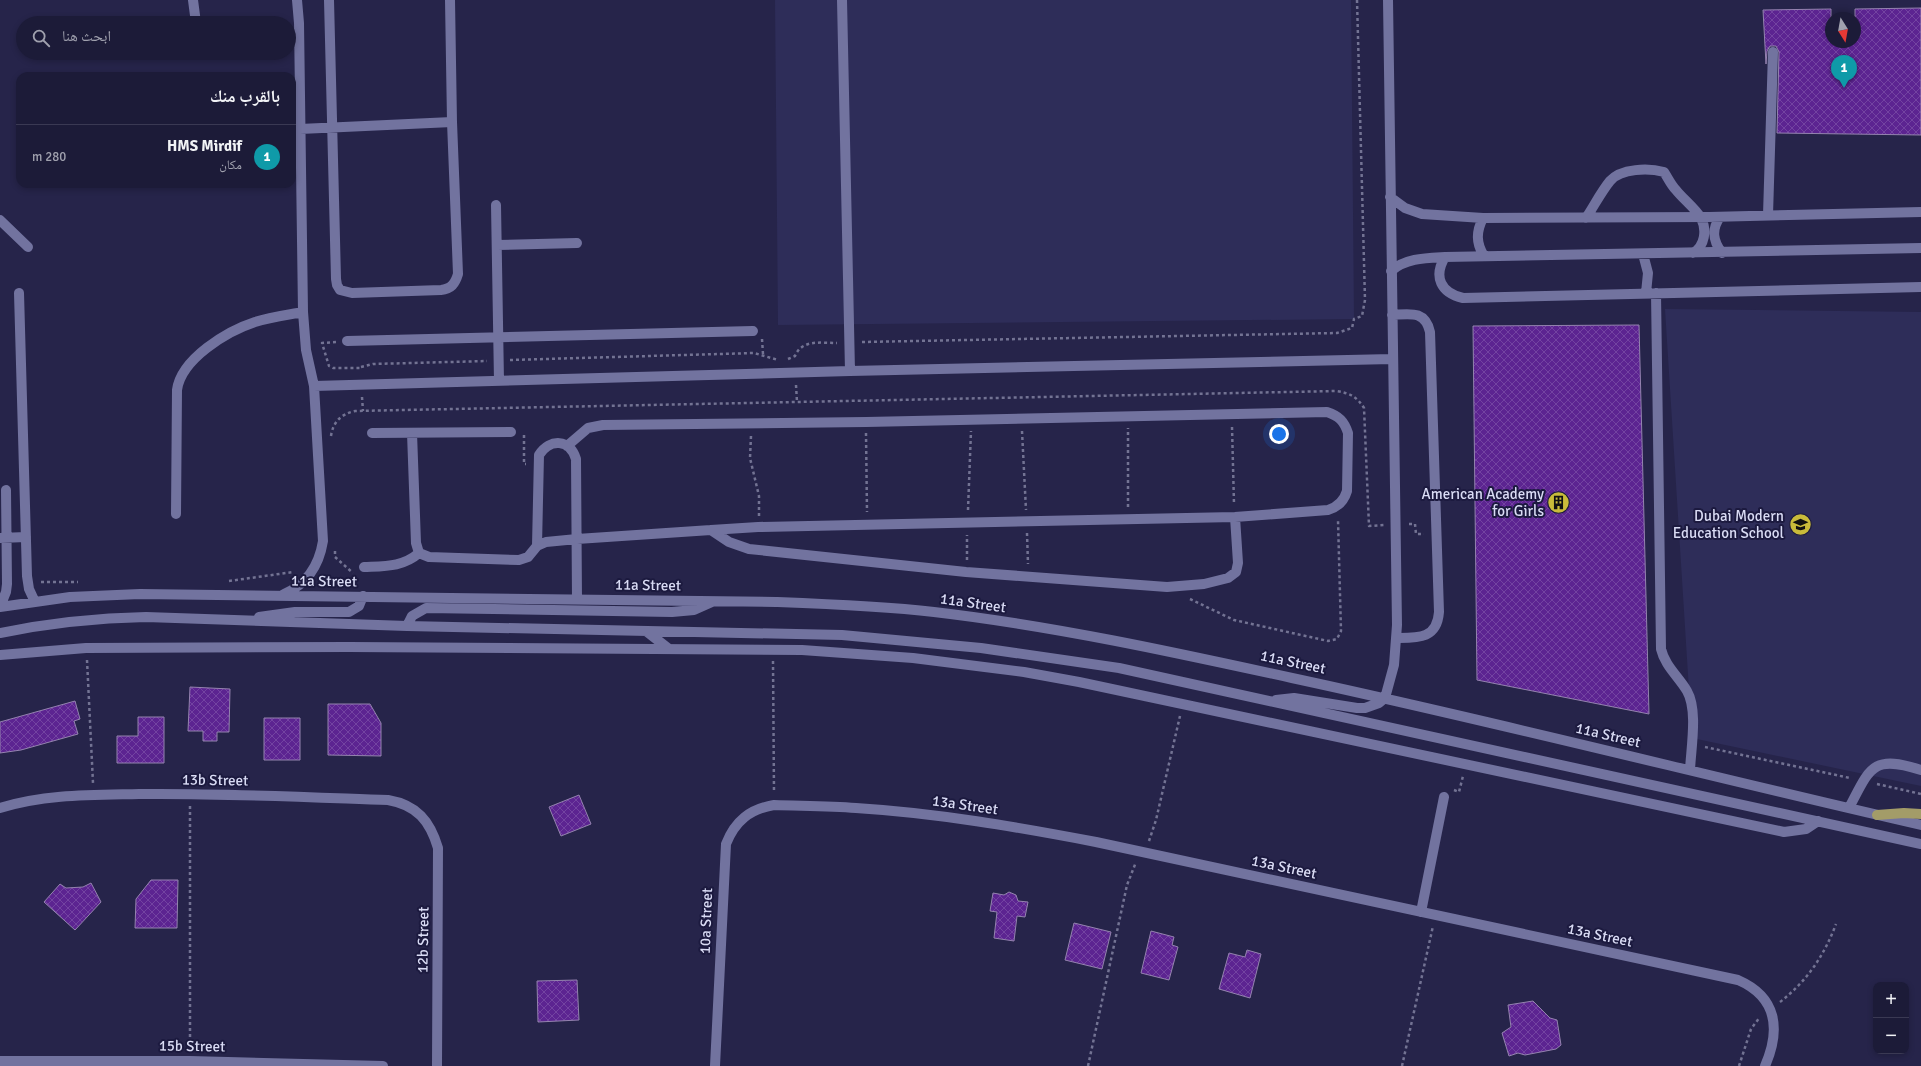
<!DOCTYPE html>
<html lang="ar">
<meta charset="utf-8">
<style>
body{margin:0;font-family:Signika,"Noto Naskh Arabic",sans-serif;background:#292843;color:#f1f3f6;direction:rtl}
.controls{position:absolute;right:12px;bottom:12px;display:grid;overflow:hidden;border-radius:8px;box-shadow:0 2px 6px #0003}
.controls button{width:36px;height:36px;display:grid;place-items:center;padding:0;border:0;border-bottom:1px solid #3a3953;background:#1c1b38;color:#f1f3f6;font:20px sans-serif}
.compass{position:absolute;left:1825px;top:12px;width:36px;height:36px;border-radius:50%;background:#1c1b38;box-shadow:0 2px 6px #0003;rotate:169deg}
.you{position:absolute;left:1279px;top:434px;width:14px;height:14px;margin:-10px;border:3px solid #fff;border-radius:50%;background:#1a73e8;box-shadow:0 0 0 6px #1a73e833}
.badge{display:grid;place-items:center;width:26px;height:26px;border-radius:50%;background:#c9bb3a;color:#fff;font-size:13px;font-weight:700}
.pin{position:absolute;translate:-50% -33px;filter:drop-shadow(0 1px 2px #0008)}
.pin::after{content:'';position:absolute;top:21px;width:14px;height:12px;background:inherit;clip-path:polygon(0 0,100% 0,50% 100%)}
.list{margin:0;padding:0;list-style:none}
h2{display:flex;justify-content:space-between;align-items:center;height:52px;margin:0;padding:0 16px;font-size:17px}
h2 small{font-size:13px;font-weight:400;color:#a0a1ae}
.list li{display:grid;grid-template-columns:26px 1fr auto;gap:12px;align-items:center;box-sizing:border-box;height:64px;padding:0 16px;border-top:1px solid #3a3953}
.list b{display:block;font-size:15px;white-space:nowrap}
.list p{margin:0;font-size:13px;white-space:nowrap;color:#a0a1ae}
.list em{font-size:13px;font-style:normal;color:#a0a1ae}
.icon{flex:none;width:22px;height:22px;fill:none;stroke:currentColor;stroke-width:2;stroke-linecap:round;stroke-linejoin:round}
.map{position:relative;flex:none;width:1921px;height:1066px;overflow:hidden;direction:ltr}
.search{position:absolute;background:#1c1b38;box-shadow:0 2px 6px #0003;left:16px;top:16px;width:280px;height:44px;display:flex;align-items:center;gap:10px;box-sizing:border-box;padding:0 14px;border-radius:22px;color:#a0a1ae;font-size:15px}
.panel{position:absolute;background:#1c1b38;box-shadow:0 2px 6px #0003;left:16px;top:72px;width:280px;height:116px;border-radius:12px;direction:rtl}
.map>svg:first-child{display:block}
.built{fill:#2e2d59}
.building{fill:url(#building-cross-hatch);stroke:#9483af}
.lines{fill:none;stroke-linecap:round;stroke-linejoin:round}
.path{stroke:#737393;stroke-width:2.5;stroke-dasharray:3 3;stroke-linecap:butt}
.minor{stroke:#72739f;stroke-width:10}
.major{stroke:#a39c68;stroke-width:10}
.labels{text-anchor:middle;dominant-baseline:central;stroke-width:4;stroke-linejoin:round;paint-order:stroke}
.poi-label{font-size:15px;fill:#d9dbf4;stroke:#1c1a3f;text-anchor:end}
.street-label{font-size:15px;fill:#d9dbf4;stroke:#1c1a3f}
</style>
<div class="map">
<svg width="1921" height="1066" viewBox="0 0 1921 1066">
<defs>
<pattern id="building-cross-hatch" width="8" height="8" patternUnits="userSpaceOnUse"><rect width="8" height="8" fill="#5c2491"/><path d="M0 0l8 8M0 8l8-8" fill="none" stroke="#7343a1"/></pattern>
</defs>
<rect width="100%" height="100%" fill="#26244a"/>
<path class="built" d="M 775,0 L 1351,0 L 1354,319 L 778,325 Z
M 1665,309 L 1921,312 L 1921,786 L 1692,738 Z"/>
<path class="building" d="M 1921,8 L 1921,135 L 1777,133 L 1779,52 L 1776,46 L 1770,46 L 1767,51 L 1766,64 L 1763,10 L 1831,9 L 1831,42 L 1855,42 L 1855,9 Z
M 1639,325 L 1649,714 L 1477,680 L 1473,326 Z
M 190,687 L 230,689 L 229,732 L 217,732 L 217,741 L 203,741 L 203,731 L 188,731 Z
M 75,701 L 80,719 L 74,721 L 78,734 L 21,750 L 0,753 L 0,722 Z
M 328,704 L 370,704 L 381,723 L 381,756 L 328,755 Z
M 138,717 L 164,717 L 164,763 L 117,763 L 117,736 L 138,736 Z
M 264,718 L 300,718 L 300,760 L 264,760 Z
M 579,795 L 591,824 L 561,836 L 549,807 Z
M 151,880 L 178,880 L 177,928 L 135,928 L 136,899 Z
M 91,883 L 101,902 L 75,930 L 44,902 L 60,884 L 66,888 L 83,887 Z
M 1009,892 L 1016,895 L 1018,901 L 1028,902 L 1025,917 L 1017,916 L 1014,941 L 994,938 L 997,912 L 990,911 L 993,893 L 1004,895 Z
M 1074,923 L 1111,932 L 1102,969 L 1065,960 Z
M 1151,931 L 1174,937 L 1172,945 L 1178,947 L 1169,980 L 1141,973 Z
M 1247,950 L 1261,954 L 1250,998 L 1219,989 L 1229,953 L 1245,957 Z
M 577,980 L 579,1020 L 538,1022 L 537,981 Z
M 1533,1001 L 1550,1018 L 1557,1020 L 1561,1045 L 1556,1049 L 1525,1055 L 1518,1053 L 1509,1056 L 1502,1033 L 1511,1027 L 1508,1005 Z"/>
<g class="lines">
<path class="path" d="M 762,339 L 763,354
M 336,342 L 322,343 L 329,366 L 333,368 L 361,368
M 862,342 L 1337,333 L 1352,328 L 1354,319 L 1362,316 L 1365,300 L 1357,0
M 788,359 L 795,356 C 802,339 821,343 837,343
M 510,360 L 754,353 L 778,360
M 361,367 L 373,364 L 487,361
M 796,385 L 797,402
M 362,397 L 363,411
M 1232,427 L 1234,504
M 1022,431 L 1026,510
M 866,433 L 867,512
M 524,435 L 524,464 L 526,464
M 331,436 C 333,422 341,414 355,411 L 1336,391 C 1350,393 1357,397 1364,408 L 1369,526 L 1384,525
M 751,436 L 750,458 L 759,496 L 759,516
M 1128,507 L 1128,428
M 968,510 L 971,431
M 1409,524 L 1415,524 L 1416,534 L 1424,534
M 1027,533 L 1028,564
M 335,551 L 335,557 L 353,573
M 967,560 L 967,535
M 229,581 L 293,572
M 41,582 L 78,582
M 1190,599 L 1234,620 L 1328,641 L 1337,639 L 1341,631 L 1338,520
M 87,660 L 93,783
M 773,661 L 774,792
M 1705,747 L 1850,778
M 1877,784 L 1921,794
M 1454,790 L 1459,792 L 1463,776
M 1149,841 L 1156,820 L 1180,716
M 1780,1002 C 1807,981 1824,956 1836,924
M 190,1049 L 190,806
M 1088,1066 L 1127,885 L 1136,862
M 1402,1066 L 1433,926
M 1739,1066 L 1751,1029 L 1760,1017"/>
<path class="minor" d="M 193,0 L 196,23
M 329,0 L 336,279 L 337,285 L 340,290 L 352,293 L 441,290 C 451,289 455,284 458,274 L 452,122 L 450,0
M 842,0 L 850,371
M 300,129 L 452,122
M 1390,197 L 1405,208 L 1422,214 L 1483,218 L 1709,217 L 1921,212
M 496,205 L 499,381
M 1768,215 L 1773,52
M 1720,217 C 1711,230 1713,241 1722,253
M 1483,218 C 1476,232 1476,243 1484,256
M 1586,218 C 1594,206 1601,192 1610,181 C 1621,168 1649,168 1664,172 C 1668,178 1671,185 1676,190 C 1683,199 1695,208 1701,218 C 1707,230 1705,246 1693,253
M 0,220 L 28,247
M 497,245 L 577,243
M 1643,254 L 1648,273 L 1646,293
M 1445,257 C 1433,277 1441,293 1463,298 L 1921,287
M 1391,271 C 1406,258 1426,258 1445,257 L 1921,248
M 19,293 L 27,576 L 29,589 L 35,602
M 1656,293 L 1661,649 C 1665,666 1678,676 1687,691 C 1698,710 1691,748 1690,770
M 1392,315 C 1410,314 1425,310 1430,332 L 1439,612 C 1437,639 1418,638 1397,638
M 347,341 L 753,331
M 314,386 L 850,371 L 1392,359
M 372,433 L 511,432
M 412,433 L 416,543 L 419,553 L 429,557 L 519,560 L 528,557 L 537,546 L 546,542 L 577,539 L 711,530 L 758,527 L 1235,517 L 1328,510 C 1338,507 1344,501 1347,491 L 1348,433 C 1344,421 1339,416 1327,412 L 866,422 L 603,425 L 588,428 L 567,446
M 176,514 L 177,390 C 181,359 227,331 255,322 C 270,317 287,315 303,312
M 711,530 L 729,542 L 749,549 L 966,572 L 1167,587 L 1204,584 L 1228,578 L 1236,572 L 1238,563 L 1235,517
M 0,538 L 26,537
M 537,546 L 539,455 C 550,438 570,439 576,459 L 577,599
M 364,567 C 385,566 403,567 419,553
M 284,594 C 307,584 319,566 323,541 L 314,386 L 306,350 L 303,312 L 299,23 L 297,0
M 0,607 L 70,597 L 140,594 L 776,602 C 828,604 881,606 934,612 C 1054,626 1173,652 1292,678 C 1502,723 1711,777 1921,825
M 0,607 L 6,592 L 7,584 L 6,490
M 259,617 L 295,612 L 349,612 L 359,606 L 363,596
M 407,626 L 412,616 L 426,608 L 672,612 L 694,610 L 712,602
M 646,631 L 669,649
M 0,633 C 49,623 96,618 146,617 L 407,626 L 842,635 L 981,648 L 1119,668 L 1921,844
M 0,655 L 86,648 L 349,647 L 802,650 L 913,658 L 1024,672 L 1079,682 L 1784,832 L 1806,829 L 1818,821
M 1276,700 L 1294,698 L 1357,708 L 1365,708 L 1379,703 L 1385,698 L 1394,665 L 1397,625 L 1388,0
M 0,808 C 45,794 92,795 139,794 C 222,793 305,797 388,800 C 417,805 430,821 438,848 L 437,1066
M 1849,808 C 1870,768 1872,754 1921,770
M 1421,912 L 1444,797
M 0,1061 L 190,1061 L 383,1066
M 715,1066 L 726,844 C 735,821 750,809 774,805 C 802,806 829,806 856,808 C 937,813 1017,827 1096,842 L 1738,980 C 1777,997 1781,1029 1765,1066"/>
<path class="major" d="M 1877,815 L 1904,813 L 1921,814"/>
</g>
<defs>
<symbol id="building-disc" viewBox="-11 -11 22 22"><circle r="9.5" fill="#c9bb3a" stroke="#1c1a3f"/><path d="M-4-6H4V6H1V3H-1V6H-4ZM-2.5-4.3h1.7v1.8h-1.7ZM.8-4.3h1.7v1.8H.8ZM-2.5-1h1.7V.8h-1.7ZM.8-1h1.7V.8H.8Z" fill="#111"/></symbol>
<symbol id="school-disc" viewBox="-11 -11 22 22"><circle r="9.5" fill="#c9bb3a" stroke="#1c1a3f"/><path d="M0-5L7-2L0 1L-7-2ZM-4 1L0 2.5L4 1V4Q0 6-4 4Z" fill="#111"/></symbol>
</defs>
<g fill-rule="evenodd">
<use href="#building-disc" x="1546" y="490" width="25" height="25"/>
<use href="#school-disc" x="1788" y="512" width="25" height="25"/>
</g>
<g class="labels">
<g class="poi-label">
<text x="1544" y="494">American Academy<tspan x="1544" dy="17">for Girls</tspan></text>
<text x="1784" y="516">Dubai Modern<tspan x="1784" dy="17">Education School</tspan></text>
</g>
<g class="street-label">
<text transform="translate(324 581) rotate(1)">11a Street</text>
<text transform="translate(648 585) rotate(1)">11a Street</text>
<text transform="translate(973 603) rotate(8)">11a Street</text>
<text transform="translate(1293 662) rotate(12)">11a Street</text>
<text transform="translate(1608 735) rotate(13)">11a Street</text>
<text transform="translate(215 780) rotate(1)">13b Street</text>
<text transform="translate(965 805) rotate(8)">13a Street</text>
<text transform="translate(1284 867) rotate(12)">13a Street</text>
<text transform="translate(706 921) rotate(-88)">10a Street</text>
<text transform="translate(1600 935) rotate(12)">13a Street</text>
<text transform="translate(423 940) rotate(-89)">12b Street</text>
<text transform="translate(192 1046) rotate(1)">15b Street</text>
</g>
</g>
</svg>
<div class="controls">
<button>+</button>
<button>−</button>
</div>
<svg class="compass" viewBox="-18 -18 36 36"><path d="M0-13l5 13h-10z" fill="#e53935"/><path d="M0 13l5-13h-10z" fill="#a0a1ae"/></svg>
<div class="you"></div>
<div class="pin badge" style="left:1844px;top:88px;background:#0f9aa8">1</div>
<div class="search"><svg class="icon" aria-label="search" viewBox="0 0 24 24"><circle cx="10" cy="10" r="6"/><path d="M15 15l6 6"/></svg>ابحث هنا</div>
<section class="panel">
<h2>بالقرب منك<small></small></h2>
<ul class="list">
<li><span class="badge" style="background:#0f9aa8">1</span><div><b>HMS Mirdif</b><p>مكان</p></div><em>280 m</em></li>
</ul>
</section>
</div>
